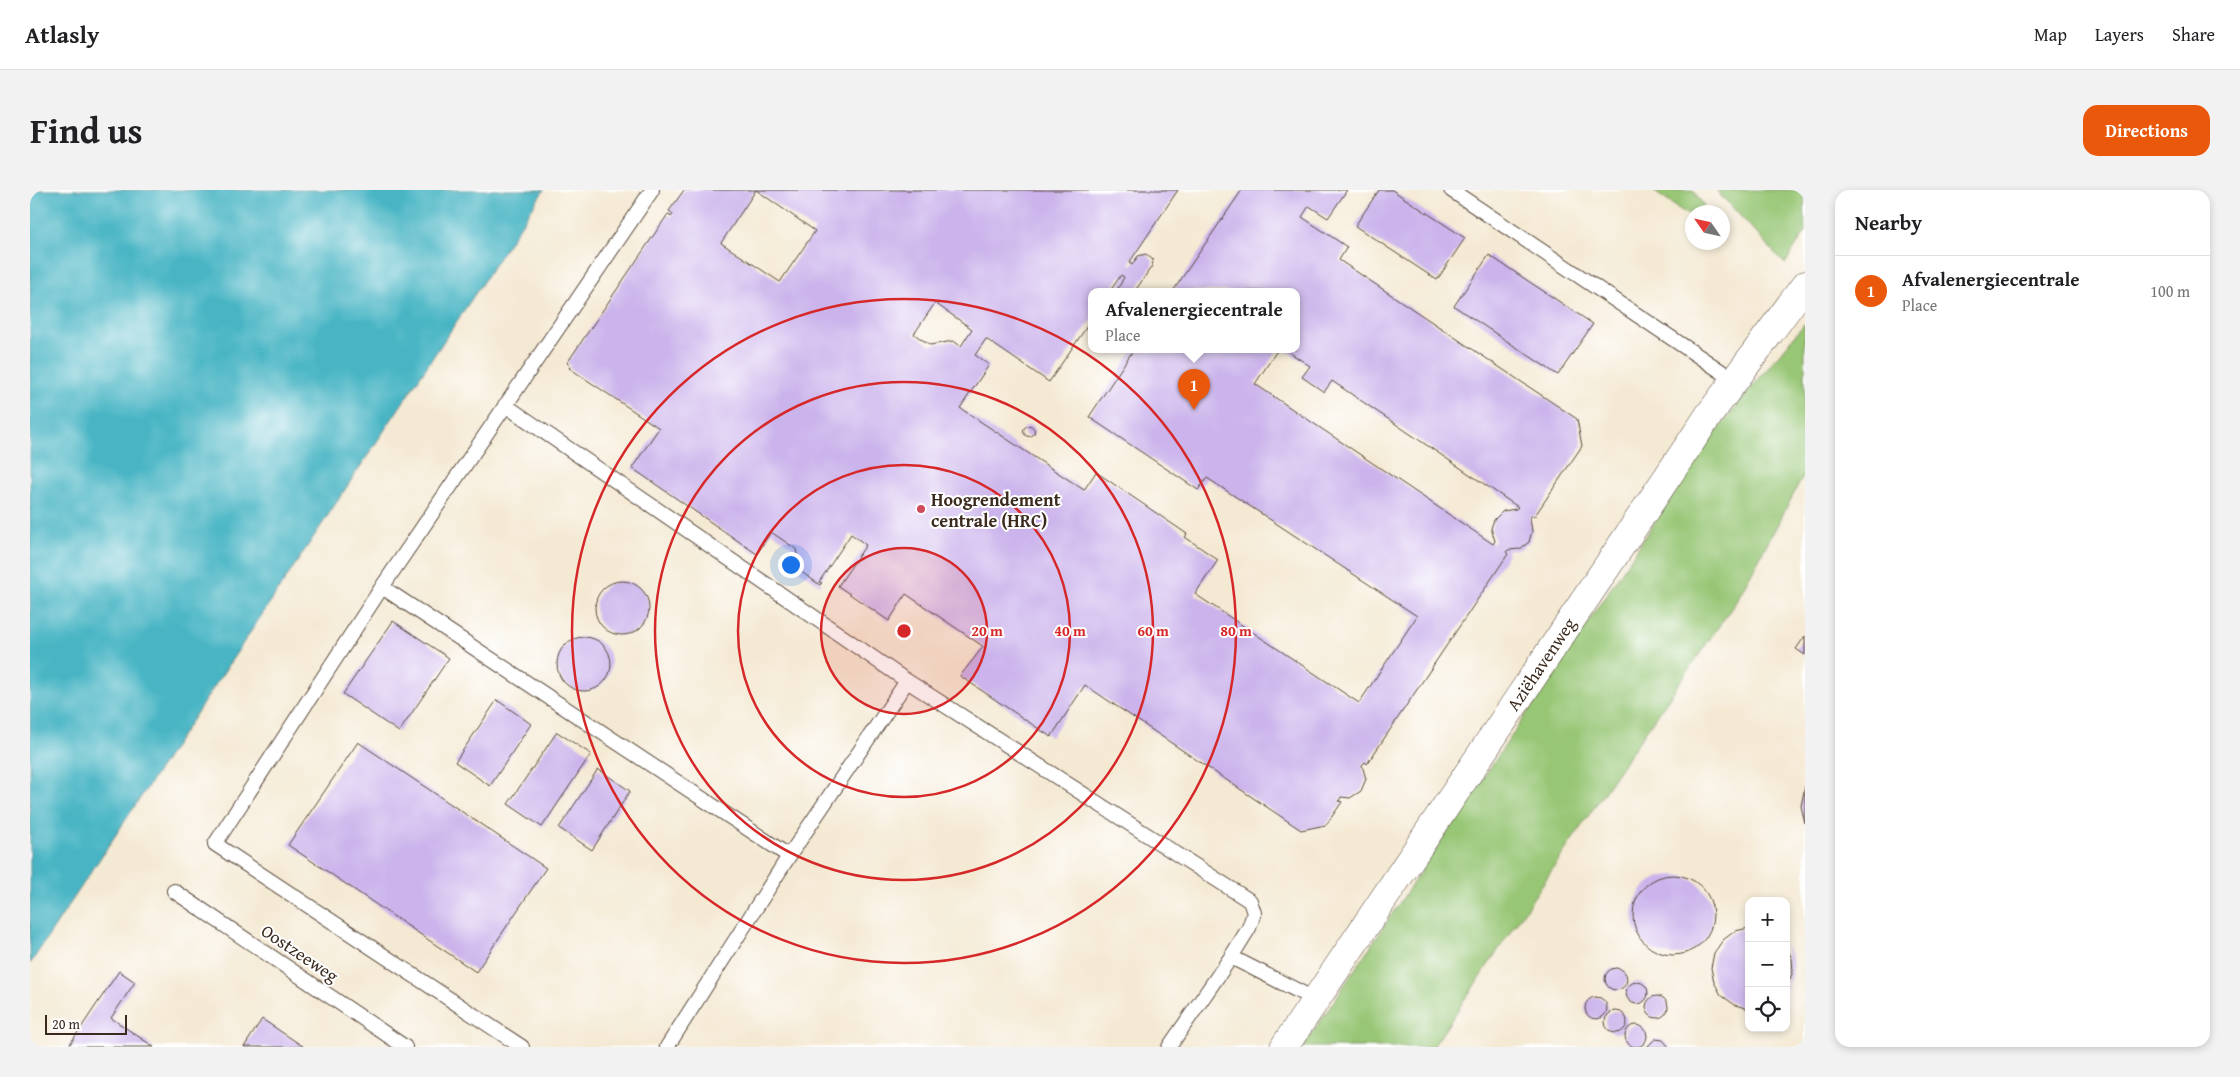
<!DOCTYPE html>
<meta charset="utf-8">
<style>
body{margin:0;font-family:"Gentium Book Plus",serif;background:#f2f2f2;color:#202124}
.controls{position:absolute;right:15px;bottom:15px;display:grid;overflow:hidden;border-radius:10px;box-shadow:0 2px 8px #0003}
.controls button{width:45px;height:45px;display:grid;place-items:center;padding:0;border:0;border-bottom:1px solid #e0e0e0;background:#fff;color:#202124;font:25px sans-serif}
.compass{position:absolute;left:1655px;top:15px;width:45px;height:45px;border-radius:50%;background:#fff;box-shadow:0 2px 8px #0003;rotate:304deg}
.scale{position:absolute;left:15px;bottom:12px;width:82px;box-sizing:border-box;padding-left:5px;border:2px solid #3b2a1e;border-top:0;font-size:14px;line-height:18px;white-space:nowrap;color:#3b2a1e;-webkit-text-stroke:4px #fff;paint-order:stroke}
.you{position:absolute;left:760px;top:374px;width:18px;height:18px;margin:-12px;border:4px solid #fff;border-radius:50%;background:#1a73e8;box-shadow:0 0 0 8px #1a73e833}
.badge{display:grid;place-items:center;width:32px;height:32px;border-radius:50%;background:#ea580c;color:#fff;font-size:16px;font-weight:700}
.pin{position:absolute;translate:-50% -41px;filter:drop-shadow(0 1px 2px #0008)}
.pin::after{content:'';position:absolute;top:26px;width:18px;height:15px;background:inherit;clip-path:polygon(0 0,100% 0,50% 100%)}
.popup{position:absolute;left:1058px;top:98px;width:212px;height:65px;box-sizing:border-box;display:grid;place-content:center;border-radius:10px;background:#fff;filter:drop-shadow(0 1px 4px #0005);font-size:16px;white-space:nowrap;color:#757577}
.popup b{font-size:19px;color:#202124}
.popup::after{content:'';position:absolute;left:50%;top:100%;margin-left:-10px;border:10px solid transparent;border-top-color:#fff}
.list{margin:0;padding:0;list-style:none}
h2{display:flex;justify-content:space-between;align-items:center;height:65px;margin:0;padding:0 20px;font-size:21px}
h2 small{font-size:16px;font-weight:400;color:#757577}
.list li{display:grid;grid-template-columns:32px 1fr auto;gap:15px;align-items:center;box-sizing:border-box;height:70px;padding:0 20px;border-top:1px solid #e0e0e0}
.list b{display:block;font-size:19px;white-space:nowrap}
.list p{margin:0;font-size:16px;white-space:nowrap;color:#757577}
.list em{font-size:16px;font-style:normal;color:#757577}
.icon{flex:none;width:28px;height:28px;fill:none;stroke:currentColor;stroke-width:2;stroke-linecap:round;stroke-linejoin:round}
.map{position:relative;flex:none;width:1775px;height:857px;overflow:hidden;border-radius:15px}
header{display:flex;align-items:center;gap:30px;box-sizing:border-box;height:70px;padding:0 25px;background:#fff;border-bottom:1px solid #e0e0e0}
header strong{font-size:24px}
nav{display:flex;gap:28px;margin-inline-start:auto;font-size:18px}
.intro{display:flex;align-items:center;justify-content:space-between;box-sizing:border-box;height:120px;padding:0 30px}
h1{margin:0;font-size:35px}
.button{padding:12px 22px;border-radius:15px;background:#ea580c;color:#fff;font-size:18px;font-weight:700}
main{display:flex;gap:30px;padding:0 30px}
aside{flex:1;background:#fff;border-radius:15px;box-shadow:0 2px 8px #0003}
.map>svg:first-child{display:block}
.green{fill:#97c674;stroke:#697849}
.water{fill:#48b5c4;stroke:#427071}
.building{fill:#cbb3eb;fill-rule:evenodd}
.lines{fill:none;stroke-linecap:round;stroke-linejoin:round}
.service-casing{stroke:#574739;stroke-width:16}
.minor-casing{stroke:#574739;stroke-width:29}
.service{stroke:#fff;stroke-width:14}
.minor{stroke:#fff;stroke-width:28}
.ring{fill:none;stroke:#d62828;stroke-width:2.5}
.poi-dot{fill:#d1495b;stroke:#fff;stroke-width:2}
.labels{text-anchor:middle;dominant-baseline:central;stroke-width:4;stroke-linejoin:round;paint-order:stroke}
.poi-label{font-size:18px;font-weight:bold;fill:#3b2a1e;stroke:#fff;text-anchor:start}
.street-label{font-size:18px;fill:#3b2a1e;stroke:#fff}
.centre{fill:#d62828;stroke:#fff;stroke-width:2.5}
.ring-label{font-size:15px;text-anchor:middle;font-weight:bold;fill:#d62828;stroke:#fff;stroke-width:4;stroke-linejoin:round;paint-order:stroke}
</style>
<header>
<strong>Atlasly</strong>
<nav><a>Map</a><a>Layers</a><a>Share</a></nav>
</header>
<div class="intro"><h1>Find us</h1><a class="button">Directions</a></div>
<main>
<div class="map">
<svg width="1775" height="857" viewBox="0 0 1775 857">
<rect width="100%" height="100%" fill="#fff"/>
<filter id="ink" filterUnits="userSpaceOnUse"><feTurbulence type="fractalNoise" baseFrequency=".02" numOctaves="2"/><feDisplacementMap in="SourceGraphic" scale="10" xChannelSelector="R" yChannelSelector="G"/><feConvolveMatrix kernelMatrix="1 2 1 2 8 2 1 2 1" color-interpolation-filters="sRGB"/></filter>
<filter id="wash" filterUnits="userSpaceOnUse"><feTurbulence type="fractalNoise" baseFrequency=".0096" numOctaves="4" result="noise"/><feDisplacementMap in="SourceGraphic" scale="20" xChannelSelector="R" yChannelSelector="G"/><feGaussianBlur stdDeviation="1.12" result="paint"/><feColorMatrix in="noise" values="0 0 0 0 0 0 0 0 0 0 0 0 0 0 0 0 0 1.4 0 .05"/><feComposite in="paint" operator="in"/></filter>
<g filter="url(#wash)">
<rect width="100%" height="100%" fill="#f4e9d3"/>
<path class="green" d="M 1622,0 L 1663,0 L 1677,21 L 1662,22 L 1662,28 Z
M 1686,0 L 1774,0 L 1775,42 L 1755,74 Z
M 1775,133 L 1775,283 L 1707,410 L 1602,561 L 1403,857 L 1273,857 L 1686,241 Z"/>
<path class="water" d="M 0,0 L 514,0 L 0,774 Z"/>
<g id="blocks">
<path class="building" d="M 654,0 L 1148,0 L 1099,73 L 1102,75 L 1108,66 L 1116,64 L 1123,70 L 1122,76 L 1105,101 L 1087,101 L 1094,87 L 1091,85 L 1080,101 L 1062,101 L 1062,129 L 1019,192 L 956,149 L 945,165 L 959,175 L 930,218 L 1054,300 L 1066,282 L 1157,344 L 1155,347 L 1188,370 L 1165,404 L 1329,513 L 1387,426 L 1177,288 L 1168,300 L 1059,227 L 1104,159 L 1248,159 L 1225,194 L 1463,354 L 1465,351 L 1461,338 L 1464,330 L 1473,321 L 1486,319 L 1488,317 L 1302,191 L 1294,202 L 1272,187 L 1280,176 L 1254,159 L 1266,159 L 1266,101 L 1143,101 L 1212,0 L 1317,0 L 1298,28 L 1279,16 L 1272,27 L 1317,57 L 1309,70 L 1547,229 L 1552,256 L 1504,327 L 1502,325 L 1500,328 L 1502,341 L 1499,352 L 1490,359 L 1478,360 L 1476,362 L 1478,364 L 1337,574 L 1335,572 L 1332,575 L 1336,589 L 1331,601 L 1320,608 L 1311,607 L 1309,611 L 1312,612 L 1296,635 L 1271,640 L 1055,495 L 1021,547 L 930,486 L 953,457 L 951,455 L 876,404 L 859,431 L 808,396 L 836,355 L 821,344 L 789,392 L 792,393 L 790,395 L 770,381 L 766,359 L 741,342 L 727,364 L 602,278 L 629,238 L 539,178 L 541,175 L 537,173 L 638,24 L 641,27 L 643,24 L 639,21 ZM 726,0 L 785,41 L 750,92 L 691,53 ZM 905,113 L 942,139 L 931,156 L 923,151 L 900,155 L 884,144 Z
M 1349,0 L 1362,0 L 1435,48 L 1407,90 L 1325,36 Z
M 1459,65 L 1563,134 L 1528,185 L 1424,116 Z
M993.5 241a5.5 5.5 0 1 1 11 0a5.5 5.5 0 1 1-11 0Z
M565 418a27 27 0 1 1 54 0a27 27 0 1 1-54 0Z
M 363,431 L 419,468 L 369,542 L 313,504 Z
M 1775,446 L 1775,465 L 1766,459 Z
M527 474a27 27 0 1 1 54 0a27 27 0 1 1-54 0Z
M 467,510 L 501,534 L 460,596 L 425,572 Z
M 527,542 L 561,564 L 512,637 L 478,614 Z
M 328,552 L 516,678 L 446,782 L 258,655 Z
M 568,579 L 600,601 L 562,660 L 529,638 Z
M 1775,596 L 1775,633 L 1771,616 Z
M1603 725a40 40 0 1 1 80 0a40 40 0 1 1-80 0Z
M 1719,738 L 1719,819 L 1705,815 L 1691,805 L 1684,792 L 1681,778 L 1684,763 L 1693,750 L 1705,741 Z
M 1756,756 L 1762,769 L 1763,781 L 1756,800 Z
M1575 789a11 11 0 1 1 22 0a11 11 0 1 1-22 0Z
M 89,781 L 105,792 L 81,828 L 124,857 L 38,857 Z
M1596 803a11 11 0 1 1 22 0a11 11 0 1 1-22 0Z
M1616 817a11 11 0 1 1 22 0a11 11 0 1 1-22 0Z
M1555 818a11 11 0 1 1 22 0a11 11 0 1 1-22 0Z
M1575 832a11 11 0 1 1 22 0a11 11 0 1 1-22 0Z
M 232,829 L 274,857 L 214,857 Z
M1595 846a11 11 0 1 1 22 0a11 11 0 1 1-22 0Z
M 1625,849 L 1633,850 L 1639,857 L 1617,857 Z"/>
</g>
</g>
<g filter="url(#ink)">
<use href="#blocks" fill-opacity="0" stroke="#574739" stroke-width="1"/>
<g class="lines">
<defs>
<path id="service" d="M 622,0 L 352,397 L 759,666 L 877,491 L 1220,711 L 1224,723 L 1219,738 L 1201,767
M 1421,0 L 1704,190
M 475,215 L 877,491
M 352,397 L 185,654 L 492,857
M 144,701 L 375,857
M 637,857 L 759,666
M 1139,857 L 1201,767 L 1286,810"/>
<path id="minor" d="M 1254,857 L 1679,225 L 1775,95"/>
</defs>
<use href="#service" class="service-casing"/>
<use href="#minor" class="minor-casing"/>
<use href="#service" class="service"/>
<use href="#minor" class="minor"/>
</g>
</g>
<circle cx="874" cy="441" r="83" fill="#d62828" fill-opacity=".12"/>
<g class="ring">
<circle cx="874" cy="441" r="83"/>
<circle cx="874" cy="441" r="166"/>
<circle cx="874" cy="441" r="249"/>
<circle cx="874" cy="441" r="332"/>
</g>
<circle class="poi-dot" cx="891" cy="319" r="5"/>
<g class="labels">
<g class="poi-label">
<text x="901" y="309">Hoogrendement<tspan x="901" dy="21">centrale (HRC)</tspan></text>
</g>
<g class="street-label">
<text transform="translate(1511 474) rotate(-56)">Aziëhavenweg</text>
<text transform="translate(270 763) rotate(34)">Oostzeeweg</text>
</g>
</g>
<circle cx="874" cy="441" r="8" class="centre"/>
<g class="ring-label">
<text x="957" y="446">20 m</text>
<text x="1040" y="446">40 m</text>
<text x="1123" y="446">60 m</text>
<text x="1206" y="446">80 m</text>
</g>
</svg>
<div class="controls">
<button>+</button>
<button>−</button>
<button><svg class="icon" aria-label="locate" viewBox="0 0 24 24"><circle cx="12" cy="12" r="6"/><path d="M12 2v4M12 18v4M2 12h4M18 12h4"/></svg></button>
</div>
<svg class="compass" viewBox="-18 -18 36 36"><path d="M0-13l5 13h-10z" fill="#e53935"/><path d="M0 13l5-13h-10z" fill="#757577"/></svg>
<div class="scale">20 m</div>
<div class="you"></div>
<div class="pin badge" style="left:1164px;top:220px">1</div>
<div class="popup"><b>Afvalenergiecentrale</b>Place</div>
</div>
<aside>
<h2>Nearby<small></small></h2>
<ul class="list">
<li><span class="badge">1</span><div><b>Afvalenergiecentrale</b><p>Place</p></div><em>100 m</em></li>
</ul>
</aside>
</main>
